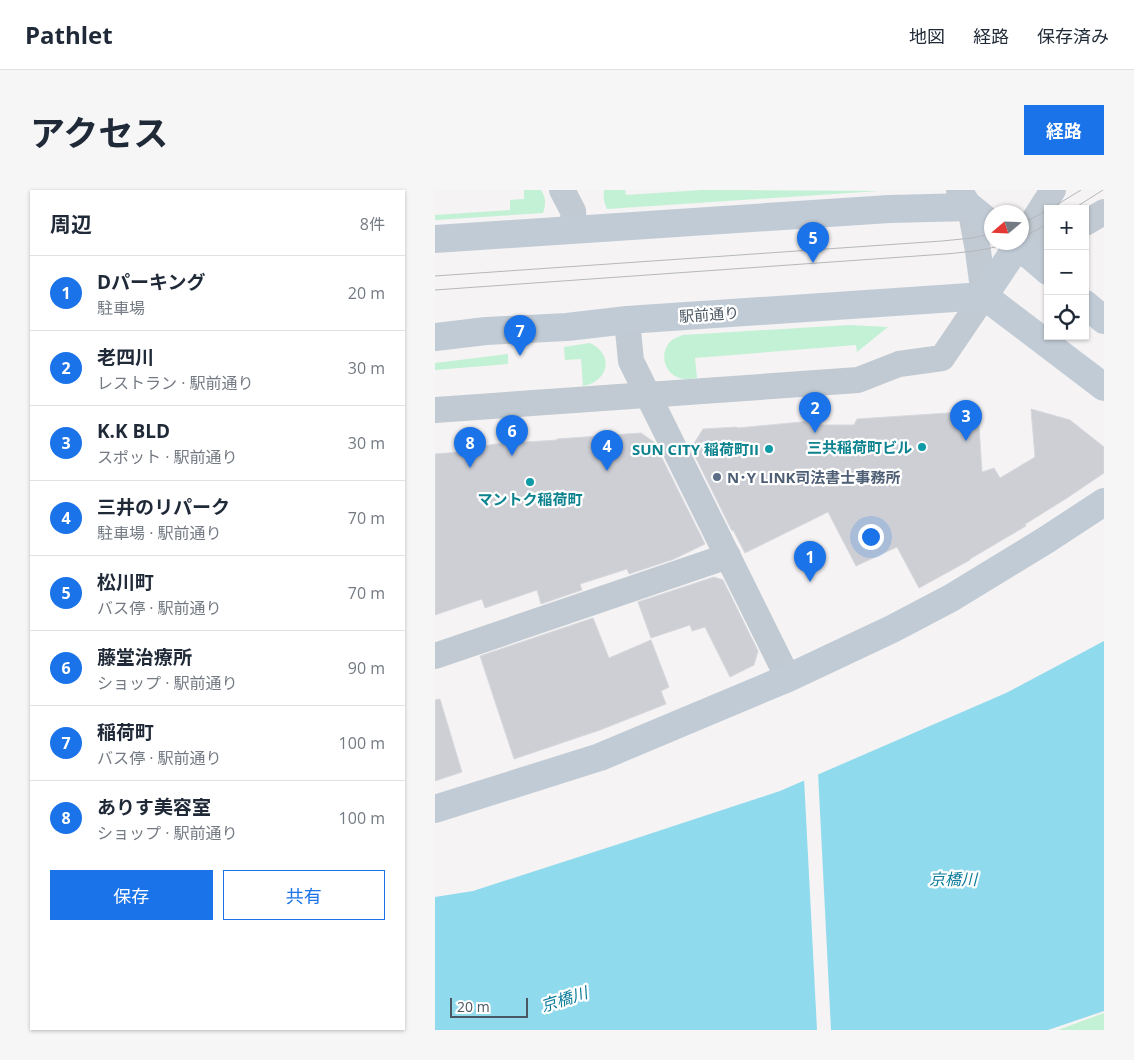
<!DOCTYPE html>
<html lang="ja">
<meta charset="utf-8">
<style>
body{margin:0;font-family:"Open Sans","Noto Sans JP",sans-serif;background:#f6f6f7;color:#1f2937}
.controls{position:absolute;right:15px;top:15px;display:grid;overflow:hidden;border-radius:0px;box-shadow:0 1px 4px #0004}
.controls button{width:45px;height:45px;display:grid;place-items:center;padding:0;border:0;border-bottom:1px solid #e0e1e3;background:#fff;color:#1f2937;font:25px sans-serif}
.compass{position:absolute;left:549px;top:15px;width:45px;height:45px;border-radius:50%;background:#fff;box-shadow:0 1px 4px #0004;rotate:251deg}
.scale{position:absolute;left:15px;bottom:12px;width:78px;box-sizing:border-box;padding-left:5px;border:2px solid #4a5661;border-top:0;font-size:14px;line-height:18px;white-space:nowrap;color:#4a5661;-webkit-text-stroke:4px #fff;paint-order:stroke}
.you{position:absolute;left:435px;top:346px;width:18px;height:18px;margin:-12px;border:4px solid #fff;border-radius:50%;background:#1a73e8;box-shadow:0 0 0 8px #1a73e833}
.badge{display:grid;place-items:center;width:32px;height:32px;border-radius:50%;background:#1a73e8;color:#fff;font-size:16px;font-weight:700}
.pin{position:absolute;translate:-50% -41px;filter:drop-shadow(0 1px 2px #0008)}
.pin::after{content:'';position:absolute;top:26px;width:18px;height:15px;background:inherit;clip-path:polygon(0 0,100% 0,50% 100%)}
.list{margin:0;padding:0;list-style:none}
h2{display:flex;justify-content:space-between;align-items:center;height:65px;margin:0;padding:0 20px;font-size:21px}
h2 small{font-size:16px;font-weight:400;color:#747a83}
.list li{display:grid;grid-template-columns:32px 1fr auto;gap:15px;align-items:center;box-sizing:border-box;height:75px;padding:0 20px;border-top:1px solid #e0e1e3}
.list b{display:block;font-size:19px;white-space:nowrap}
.list p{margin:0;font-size:16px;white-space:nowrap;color:#747a83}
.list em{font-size:16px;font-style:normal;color:#747a83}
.actions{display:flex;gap:10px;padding:15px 20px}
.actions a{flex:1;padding:11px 0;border:1px solid #1a73e8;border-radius:0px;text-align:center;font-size:18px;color:#1a73e8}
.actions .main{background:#1a73e8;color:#fff}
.icon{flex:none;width:28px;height:28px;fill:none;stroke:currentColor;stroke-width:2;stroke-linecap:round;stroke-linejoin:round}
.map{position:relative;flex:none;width:669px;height:840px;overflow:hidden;border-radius:0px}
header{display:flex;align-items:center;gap:30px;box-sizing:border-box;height:70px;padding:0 25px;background:#fff;border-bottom:1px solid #e0e1e3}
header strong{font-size:24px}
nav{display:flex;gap:28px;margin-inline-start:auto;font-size:18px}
.intro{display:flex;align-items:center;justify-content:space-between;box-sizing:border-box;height:120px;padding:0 30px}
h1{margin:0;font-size:35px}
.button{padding:12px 22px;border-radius:0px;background:#1a73e8;color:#fff;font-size:18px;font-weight:700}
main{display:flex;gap:30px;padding:0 30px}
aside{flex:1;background:#fff;border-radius:0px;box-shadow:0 1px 4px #0004}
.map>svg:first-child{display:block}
.green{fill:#c3f1d5}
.water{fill:#90daee}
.pier{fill:#f5f3f3}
.building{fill:#cdcfd5;stroke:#d7d9de}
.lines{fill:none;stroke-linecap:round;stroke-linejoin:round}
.street{stroke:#c1cad2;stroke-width:26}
.secondary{stroke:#c1cbd6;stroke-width:28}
.tram{stroke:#b5b8bd;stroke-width:1}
.culture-dot{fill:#0f9aa8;stroke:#fff;stroke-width:2}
.service-dot{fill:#5c6f8a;stroke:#fff;stroke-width:2}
.labels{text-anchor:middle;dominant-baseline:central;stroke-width:4.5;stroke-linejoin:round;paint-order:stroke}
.street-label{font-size:15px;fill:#4a5661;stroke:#fff}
.culture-label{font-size:15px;font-weight:bold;fill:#0d838f;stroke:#fff;text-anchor:end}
.service-label{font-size:15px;font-weight:bold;fill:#4e5e75;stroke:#fff;text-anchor:start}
.water-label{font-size:16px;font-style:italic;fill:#0c7c9b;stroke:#fff}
</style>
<header>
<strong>Pathlet</strong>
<nav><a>地図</a><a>経路</a><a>保存済み</a></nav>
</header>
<div class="intro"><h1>アクセス</h1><a class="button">経路</a></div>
<main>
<aside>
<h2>周辺<small>8件</small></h2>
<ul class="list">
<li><span class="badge">1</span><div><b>Dパーキング</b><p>駐車場</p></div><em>20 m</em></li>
<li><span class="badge">2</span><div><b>老四川</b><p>レストラン · 駅前通り</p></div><em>30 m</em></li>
<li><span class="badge">3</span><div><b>K.K BLD</b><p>スポット · 駅前通り</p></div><em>30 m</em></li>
<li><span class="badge">4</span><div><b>三井のリパーク</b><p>駐車場 · 駅前通り</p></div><em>70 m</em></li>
<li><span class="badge">5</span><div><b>松川町</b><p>バス停 · 駅前通り</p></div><em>70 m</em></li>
<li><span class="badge">6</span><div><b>藤堂治療所</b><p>ショップ · 駅前通り</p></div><em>90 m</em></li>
<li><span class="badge">7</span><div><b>稲荷町</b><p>バス停 · 駅前通り</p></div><em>100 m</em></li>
<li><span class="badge">8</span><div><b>ありす美容室</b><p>ショップ · 駅前通り</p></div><em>100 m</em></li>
</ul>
<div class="actions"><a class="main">保存</a><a>共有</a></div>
</aside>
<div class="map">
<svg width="669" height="840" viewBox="0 0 669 840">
<rect width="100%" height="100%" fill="#f5f3f3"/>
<path class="green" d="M 89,0 L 106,0 C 111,8 111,14 108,23 L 0,30 L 0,25 L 75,20 L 75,10 L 89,9 Z
M 169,0 L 190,0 L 191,5 L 267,0 L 444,1 L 172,19 C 169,13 168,7 169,0 Z
M 414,135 L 453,137 L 422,162 L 421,155 L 260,168 L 262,188 C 255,189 248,190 242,187 C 229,181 225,164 234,153 C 237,149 243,147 248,145 Z
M 155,153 C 180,165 173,192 148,196 L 146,169 L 130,170 L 129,157 Z
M 73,164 L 73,174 L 0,180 L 0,173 Z
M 669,823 L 669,840 L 623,840 Z"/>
<path class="water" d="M 669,451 L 669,821 L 613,840 L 0,840 L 0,707 L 38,701 L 190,652 L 345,601 L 571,503 Z"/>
<path class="pier" d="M 383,582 L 396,840 L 382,840 L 369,588 Z"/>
<path class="building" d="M 596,219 L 635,230 L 669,257 L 669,283 L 632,308 L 592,333 L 590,334 L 591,336 L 535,369 L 535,370 L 484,398 L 462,357 L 421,376 L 393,322 L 310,363 L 298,340 L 297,341 L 256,258 L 268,239 L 302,237 L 302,238 L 387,230 L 387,235 L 419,235 L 422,229 L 543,221 L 547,282 L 559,278 L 565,288 L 600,267 Z
M 206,243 L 219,252 L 270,354 L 239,369 L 194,384 L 192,379 L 145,394 L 147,400 L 106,414 L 102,400 L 50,418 L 47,409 L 0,425 L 0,264 L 24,262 L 24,256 L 44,255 L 44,257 L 61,254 L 122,250 L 122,249 Z
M 279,387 L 288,390 L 323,461 L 319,475 L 295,487 L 270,437 L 257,441 L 255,435 L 216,448 L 203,412 Z
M 158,428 L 174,468 L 216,450 L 234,497 L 226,501 L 231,514 L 165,540 L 79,569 L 45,466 Z
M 5,509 L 27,582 L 0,591 L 0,510 Z"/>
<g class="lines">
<path class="street" d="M 127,0 L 138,21 L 139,39
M 650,33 L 669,22
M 586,50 L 618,0
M 583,55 L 613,47
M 192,130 L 196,171 L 353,488
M 0,220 L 423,190 L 464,174 L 507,168 L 549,106 L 543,61 L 535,17 L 524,0
M 0,466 L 293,366"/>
<path class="secondary" d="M 0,49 L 454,19 L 535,17 L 556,34
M 579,52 L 613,81
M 549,106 L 669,197
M 549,106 L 583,55
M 650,114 L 669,130
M 0,147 L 51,141 L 132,137 L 192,130 L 549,106
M 0,619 L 165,567 L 353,488 L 457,439 L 516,408 L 611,350 L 669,312"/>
<path class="tram" d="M 615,19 L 646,0
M 638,19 L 668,0
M 586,34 L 613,20
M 586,48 L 613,34
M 0,86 L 507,51 L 537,48 L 556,44
M 0,100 L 510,64 C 533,62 555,60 576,52"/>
</g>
<g class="culture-dot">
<circle cx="487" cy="257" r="5"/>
<circle cx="334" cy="259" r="5"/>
<circle cx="95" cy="292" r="5"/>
</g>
<circle class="service-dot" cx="282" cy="287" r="5"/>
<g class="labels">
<g class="street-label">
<text transform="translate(274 124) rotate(-4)">駅前通り</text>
</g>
<g class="culture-label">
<text x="477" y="257">三共稲荷町ビル</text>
<text x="324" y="259">SUN CITY 稲荷町II</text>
<text x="95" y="309" text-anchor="middle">マントク稲荷町</text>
</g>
<g class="service-label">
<text x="292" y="287">N･Y LINK司法書士事務所</text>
</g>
<g class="water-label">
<text x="518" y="689">京橋川</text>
<text transform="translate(129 809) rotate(-18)">京橋川</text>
</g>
</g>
</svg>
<div class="controls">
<button>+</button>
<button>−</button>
<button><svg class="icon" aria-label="locate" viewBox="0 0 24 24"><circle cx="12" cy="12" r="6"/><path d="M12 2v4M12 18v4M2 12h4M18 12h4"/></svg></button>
</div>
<svg class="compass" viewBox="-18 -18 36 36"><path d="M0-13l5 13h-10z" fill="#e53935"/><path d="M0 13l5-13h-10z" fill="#747a83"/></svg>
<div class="scale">20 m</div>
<div class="you"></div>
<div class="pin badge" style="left:375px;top:392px">1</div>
<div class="pin badge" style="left:380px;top:243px">2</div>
<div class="pin badge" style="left:531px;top:251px">3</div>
<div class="pin badge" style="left:172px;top:281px">4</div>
<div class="pin badge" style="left:378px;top:73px">5</div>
<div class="pin badge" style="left:77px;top:266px">6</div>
<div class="pin badge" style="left:85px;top:166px">7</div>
<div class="pin badge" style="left:35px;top:278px">8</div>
</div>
</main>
